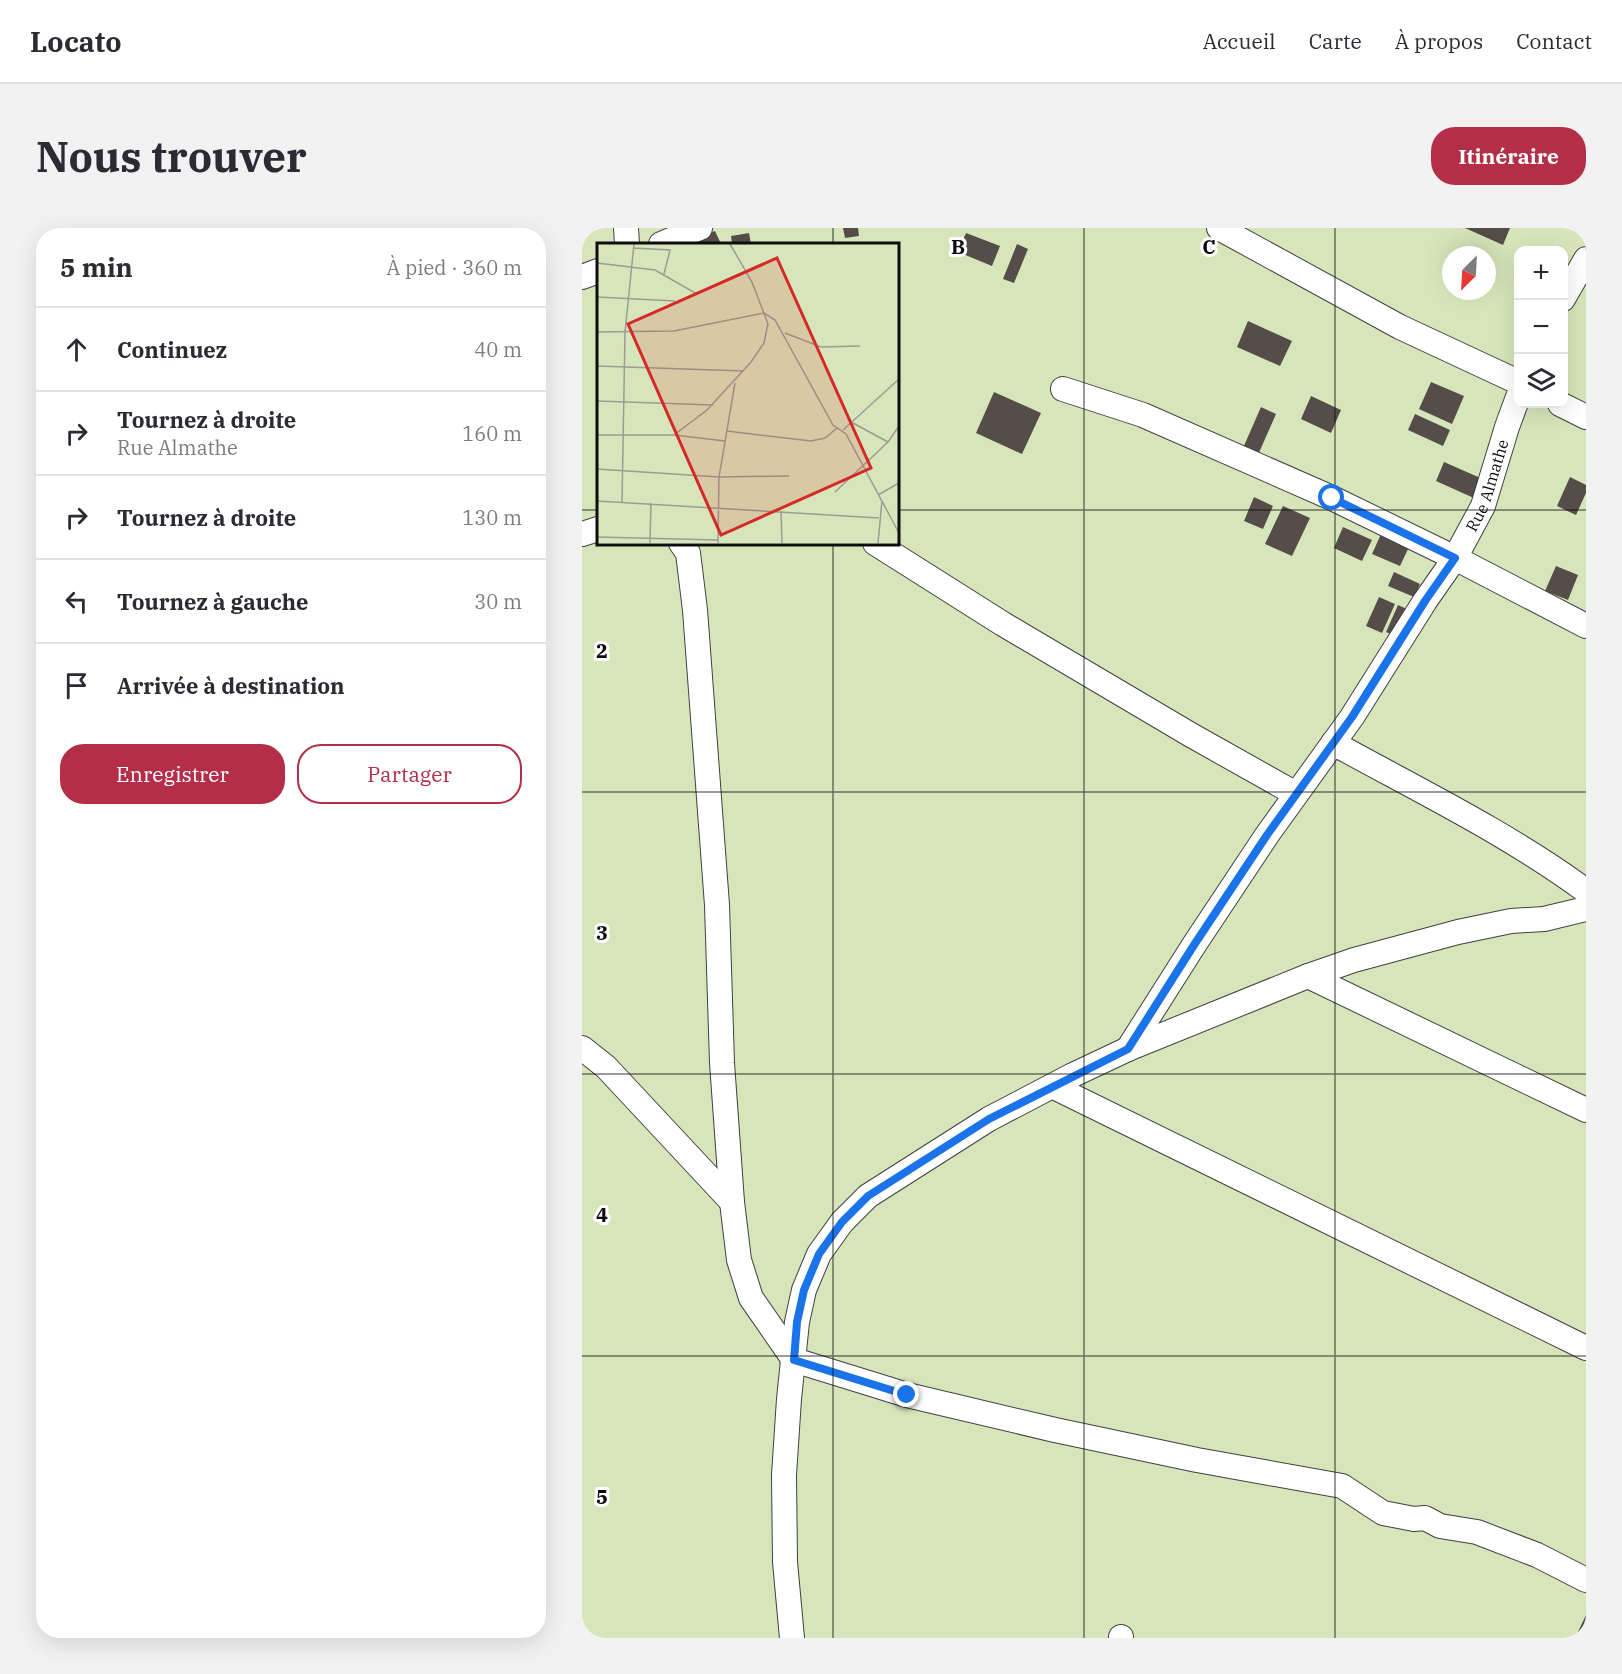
<!DOCTYPE html>
<html lang="fr">
<meta charset="utf-8">
<style>
body{margin:0;font-family:"IBM Plex Serif",serif;background:#f2f2f3;color:#2b2b33}
.controls{position:absolute;right:18px;top:18px;display:grid;overflow:hidden;border-radius:12px;box-shadow:0 6px 24px #0002}
.controls button{width:54px;height:54px;display:grid;place-items:center;padding:0;border:0;border-bottom:2px solid #e1e1e2;background:#fff;color:#2b2b33;font:30px sans-serif}
.compass{position:absolute;left:860px;top:18px;width:54px;height:54px;border-radius:50%;background:#fff;box-shadow:0 6px 24px #0002;rotate:204deg}
.stop{position:absolute;width:18px;height:18px;margin:-14px;border:4px solid #1a73e8;border-radius:50%;background:#fff}
.stop.end{background:#1a73e8;border-color:#fff;box-shadow:0 2px 6px #0008}
.list{margin:0;padding:0;list-style:none}
h2{display:flex;justify-content:space-between;align-items:center;height:78px;margin:0;padding:0 24px;font-size:26px}
h2 small{font-size:20px;font-weight:400;color:#7c7c81}
.list li{display:grid;grid-template-columns:39px 1fr auto;gap:18px;align-items:center;box-sizing:border-box;height:84px;padding:0 24px;border-top:2px solid #e1e1e2}
.list b{display:block;font-size:22px;white-space:nowrap}
.list p{margin:0;font-size:20px;white-space:nowrap;color:#7c7c81}
.list em{font-size:20px;font-style:normal;color:#7c7c81}
.actions{display:flex;gap:12px;padding:18px 24px}
.actions a{flex:1;padding:14px 0;border:2px solid #b42e48;border-radius:24px;text-align:center;font-size:21px;color:#b42e48}
.actions .main{background:#b42e48;color:#fff}
.icon{flex:none;width:33px;height:33px;fill:none;stroke:currentColor;stroke-width:2;stroke-linecap:round;stroke-linejoin:round}
.map{position:relative;flex:none;width:1004px;height:1410px;overflow:hidden;border-radius:24px}
header{display:flex;align-items:center;gap:36px;box-sizing:border-box;height:84px;padding:0 30px;background:#fff;border-bottom:2px solid #e1e1e2}
header strong{font-size:28px}
nav{display:flex;gap:33px;margin-inline-start:auto;font-size:21px}
.intro{display:flex;align-items:center;justify-content:space-between;box-sizing:border-box;height:144px;padding:0 36px}
h1{margin:0;font-size:42px}
.button{padding:15px 27px;border-radius:24px;background:#b42e48;color:#fff;font-size:21px;font-weight:700}
main{display:flex;gap:36px;padding:0 36px}
aside{flex:1;background:#fff;border-radius:24px;box-shadow:0 6px 24px #0002}
.map>svg:first-child{display:block}
.green{fill:#d7e6ba;fill-rule:evenodd}
.building{fill:#554d4a}
.lines{fill:none;stroke-linecap:round;stroke-linejoin:round}
.minor-casing{stroke:#404040;stroke-width:26}
.minor{stroke:#fff;stroke-width:24}
.route{stroke:#1a73e8;stroke-width:8}
.grid{fill:none;stroke:#0d0d0d;stroke-width:1.5;stroke-opacity:0.55}
.labels{text-anchor:middle;dominant-baseline:central;stroke-width:6;stroke-linejoin:round;paint-order:stroke}
.street-label{font-size:16px;fill:#0d0d0d;stroke:#fff}
.inset-road{fill:none;stroke:#9e9a94;stroke-width:1.5}
.view{fill:#d62828;fill-opacity:0.15;stroke:#d62828;stroke-width:3}
.inset-edge{fill:none;stroke:#0d0d0d;stroke-width:3}
.grid-label{font-size:20px;text-anchor:middle;font-weight:bold;fill:#0d0d0d;stroke:#fff;stroke-width:6;stroke-linejoin:round;paint-order:stroke}
</style>
<header>
<strong>Locato</strong>
<nav><a>Accueil</a><a>Carte</a><a>À propos</a><a>Contact</a></nav>
</header>
<div class="intro"><h1>Nous trouver</h1><a class="button">Itinéraire</a></div>
<main>
<aside>
<h2>5 min<small>À pied · 360 m</small></h2>
<ul class="list">
<li><svg class="icon" aria-label="ahead" viewBox="0 0 24 24"><path d="M12 20V5M6 11l6-6 6 6"/></svg><div><b>Continuez</b></div><em>40 m</em></li>
<li><svg class="icon" aria-label="right" viewBox="0 0 24 24"><path d="M7 20v-9h11M14 6l5 5-5 5"/></svg><div><b>Tournez à droite</b><p>Rue Almathe</p></div><em>160 m</em></li>
<li><svg class="icon" aria-label="right" viewBox="0 0 24 24"><path d="M7 20v-9h11M14 6l5 5-5 5"/></svg><div><b>Tournez à droite</b></div><em>130 m</em></li>
<li><svg class="icon" aria-label="left" viewBox="0 0 24 24"><path d="M17 20v-9H6M10 6l-5 5 5 5"/></svg><div><b>Tournez à gauche</b></div><em>30 m</em></li>
<li><svg class="icon" aria-label="arrive" viewBox="0 0 24 24"><path d="M6 21V4h12l-3 4 3 4H6"/></svg><div><b>Arrivée à destination</b></div></li>
</ul>
<div class="actions"><a class="main">Enregistrer</a><a>Partager</a></div>
</aside>
<div class="map">
<svg width="1004" height="1410" viewBox="0 0 1004 1410">
<rect width="100%" height="100%" fill="#fef8ee"/>
<path class="green" d="M 0,0 L 1004,0 L 1004,1410 L 0,1410 ZM 16,16 L 315,16 L 315,315 L 16,315 ZM 936,22 L 981,22 L 981,176 L 936,176 ZM 869,27 L 905,27 L 905,63 L 869,63 Z"/>
<path class="building" d="M 261,0 L 276,0 L 277,8 L 263,10 Z
M 883,0 L 928,0 L 921,17 Z
M 133,3 L 139,16 L 101,16 Z
M 167,5 L 169,16 L 150,16 L 149,8 Z
M 384,5 L 418,18 L 410,38 L 376,24 Z
M 435,16 L 446,21 L 432,55 L 421,51 Z
M 666,93 L 710,113 L 698,138 L 655,119 Z
M 849,154 L 882,168 L 870,196 L 837,181 Z
M 412,164 L 459,185 L 440,226 L 394,205 Z
M 729,168 L 759,182 L 749,205 L 719,191 Z
M 679,179 L 694,186 L 676,227 L 661,220 Z
M 833,186 L 868,202 L 861,218 L 826,202 Z
M 862,234 L 903,252 L 894,271 L 854,253 Z
M 988,249 L 1004,257 L 1004,265 L 994,287 L 975,278 Z
M 672,269 L 691,278 L 681,301 L 662,293 Z
M 701,278 L 728,290 L 710,328 L 683,316 Z
M 761,299 L 790,312 L 780,333 L 752,320 Z
M 799,306 L 827,319 L 818,338 L 790,326 Z
M 974,338 L 996,347 L 986,372 L 963,363 Z
M 812,344 L 838,356 L 832,369 L 806,358 Z
M 797,369 L 813,376 L 800,405 L 784,398 Z
M 816,377 L 827,382 L 815,409 L 804,404 Z
M 1004,1387 L 1004,1410 L 993,1410 Z"/>
<g class="lines">
<defs>
<g id="minor">
<path d="M 44,0 L 45,16"/>
<path d="M 637,0 L 818,99 L 936,154"/>
<path d="M 79,16 L 118,0"/>
<path d="M 0,49 L 16,43"/>
<path d="M 981,71 L 1004,31"/>
<path d="M 481,161 L 561,187 L 750,270 L 873,330 L 1004,398"/>
<path d="M 978,176 L 1004,189"/>
<path d="M 0,306 L 16,301"/>
<path d="M 99,315 L 106,325 L 113,382 L 135,677 L 140,835 L 150,974 L 157,1032 L 169,1070 L 212,1132 L 325,1167 L 473,1202 L 615,1232 L 760,1258 L 801,1285 L 832,1291 L 843,1290 L 858,1298 L 895,1304 L 955,1327 L 1004,1352"/>
<path d="M 293,315 L 421,396 L 609,507 L 714,566"/>
<path d="M 751,515 C 836,562 925,605 1004,663"/>
<path d="M 726,748 L 1004,882"/>
<path d="M 0,820 L 24,839 L 150,974"/>
<path id="s1" d="M 546,821 L 612,717 L 685,607 L 770,489 L 843,373 L 873,330 L 901,278 L 925,199 L 936,169"/>
<path d="M 472,859 L 1004,1120"/>
<path d="M 539,1409 L 539,1410"/>
<path d="M 210,1410 L 203,1334 L 202,1247 L 207,1171 L 215,1094 L 222,1062 L 237,1026 L 260,994 L 286,968 L 407,891 L 491,847 L 546,821 L 726,748 L 772,732 L 876,704 L 929,693 L 962,691 L 1004,681"/>
</g>
</defs>
<use href="#minor" class="minor-casing"/>
<use href="#minor" class="minor"/>
</g>
<g class="lines">
<path class="route" d="M 325,1167 L 212,1132 L 215,1094 L 222,1062 L 237,1026 L 260,994 L 286,968 L 407,891 L 546,821 L 612,717 L 685,607 L 770,489 L 843,373 L 873,330 L 750,270"/>
</g>
<path class="grid" d="M 251,0 L 251,16M 502,0 L 502,1410M 753,0 L 753,1410M 0,282 L 16,282M 315,282 L 1004,282M 251,315 L 251,1410M 0,564 L 1004,564M 0,846 L 1004,846M 0,1128 L 1004,1128"/>
<g class="labels">
<g class="street-label">
<text stroke="none"><textPath href="#s1" startOffset="670">Rue Almathe</textPath></text>
</g>
</g>
<g transform="translate(15 15)">
<rect width="302" height="302" fill="#fef8ee"/>
<path d="M 0,1 L 301,1 L 301,300 L 0,300 Z" fill="#d7e6ba"/>
<path class="inset-road" d="M 36,5 L 73,7 L 67,31M 0,20 L 58,27 L 100,51M 0,54 L 78,58M 0,89 L 77,88 L 167,70 L 178,77 L 236,182 L 249,191 L 302,290M 188,90 L 224,104 L 263,103M 0,123 L 147,128M 0,158 L 116,162M 254,179 L 291,199M 246,187 L 302,136M 130,188 L 214,198 L 228,195 L 240,185M 0,192 L 77,192 L 110,167 L 154,119 L 167,100 L 171,81 L 155,39 L 133,1M 77,192 L 128,198M 0,226 L 122,234 L 192,233M 238,249 L 291,199 L 302,183M 281,252 L 302,240M 0,258 L 282,275M 25,259 L 28,89 L 37,1M 184,268 L 185,300M 0,294 L 121,297M 53,300 L 54,260M 121,300 L 122,234 L 138,140M 281,300 L 285,258"/>
<path class="view" d="M 180,15 L 274,225 L 124,292 L 31,81 Z"/>
<rect width="302" height="302" class="inset-edge"/>
</g>
<g class="grid-label">
<text x="376" y="26">B</text>
<text x="627" y="26">C</text>
<text x="20" y="430">2</text>
<text x="20" y="712">3</text>
<text x="20" y="994">4</text>
<text x="20" y="1276">5</text>
</g>
</svg>
<div class="controls">
<button>+</button>
<button>−</button>
<button><svg class="icon" aria-label="layers" viewBox="0 0 24 24"><path d="M12 4l9 5-9 5-9-5zM3 14l9 5 9-5"/></svg></button>
</div>
<svg class="compass" viewBox="-18 -18 36 36"><path d="M0-13l5 13h-10z" fill="#e53935"/><path d="M0 13l5-13h-10z" fill="#7c7c81"/></svg>
<div class="stop" style="left:750px;top:270px"></div>
<div class="stop end" style="left:325px;top:1167px"></div>
</div>
</main>
